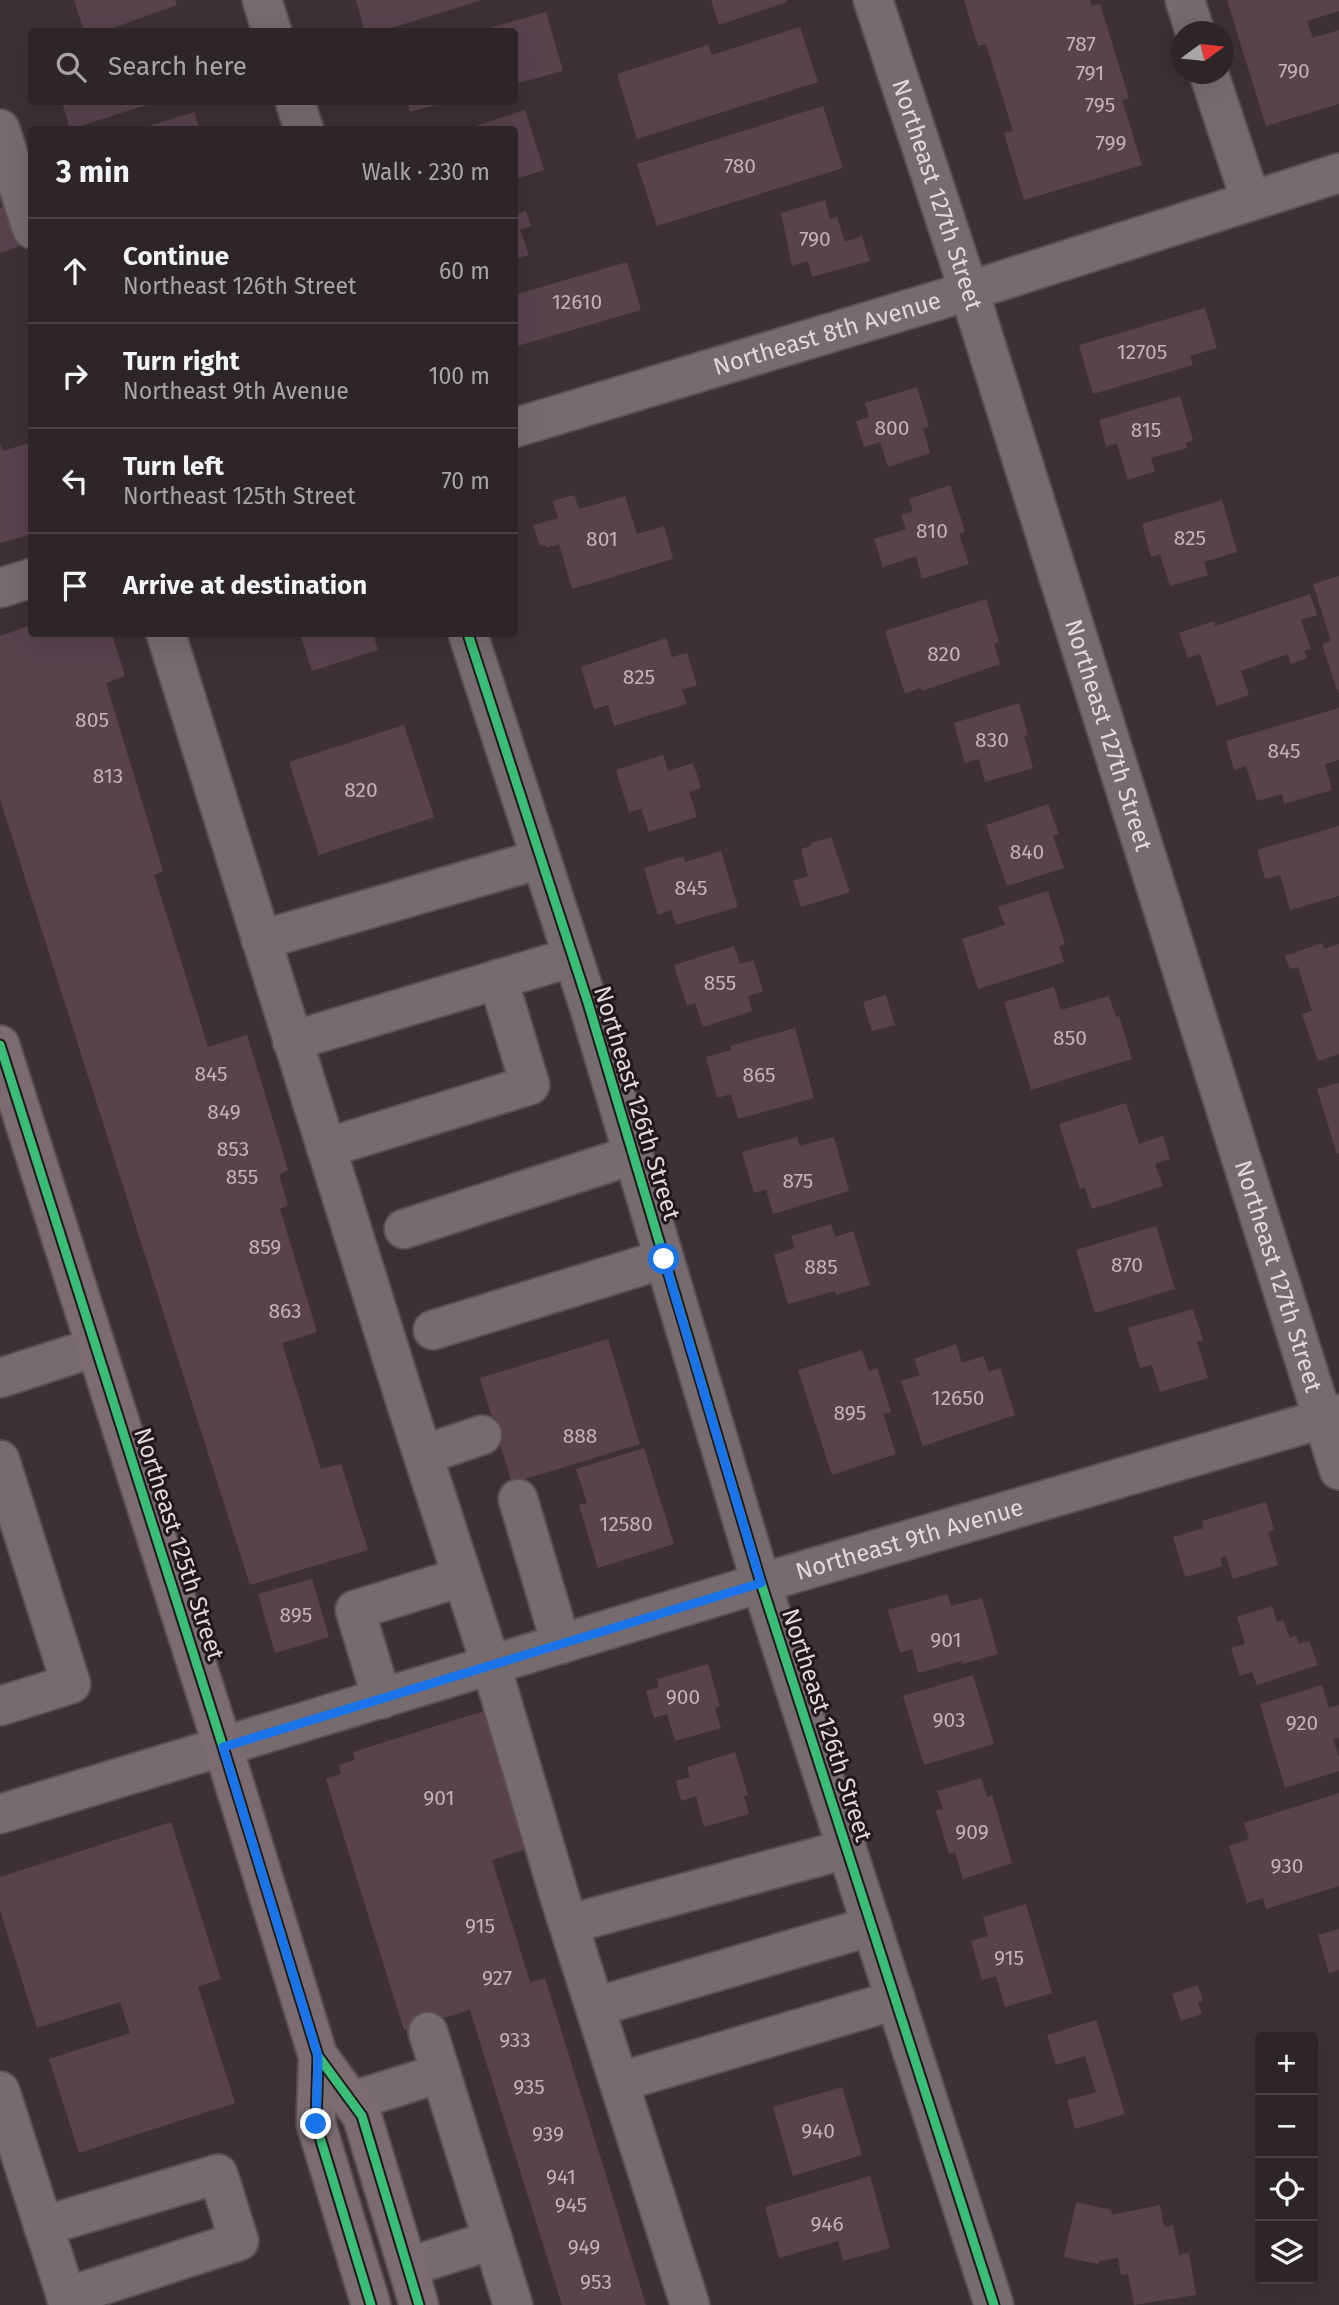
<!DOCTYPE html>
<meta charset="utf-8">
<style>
body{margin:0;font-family:"Fira Sans",sans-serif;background:#3a3134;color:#f1f3f6}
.controls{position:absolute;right:21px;bottom:21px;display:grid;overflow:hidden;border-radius:7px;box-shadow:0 7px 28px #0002}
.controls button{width:63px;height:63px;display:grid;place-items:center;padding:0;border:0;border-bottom:2px solid #494245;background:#2e2528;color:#f1f3f6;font:35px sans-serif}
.compass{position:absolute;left:1171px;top:21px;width:63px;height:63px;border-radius:50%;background:#2e2528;box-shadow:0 7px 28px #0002;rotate:75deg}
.stop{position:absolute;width:21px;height:21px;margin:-16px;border:5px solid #1a73e8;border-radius:50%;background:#fff}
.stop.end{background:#1a73e8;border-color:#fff;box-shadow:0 2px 7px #0008}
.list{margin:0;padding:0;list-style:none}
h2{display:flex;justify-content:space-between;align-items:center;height:91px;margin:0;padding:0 28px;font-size:30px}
h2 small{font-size:23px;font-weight:400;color:#a7a5a8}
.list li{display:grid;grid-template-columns:46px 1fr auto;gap:21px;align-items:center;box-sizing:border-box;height:105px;padding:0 28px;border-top:2px solid #494245}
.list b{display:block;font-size:26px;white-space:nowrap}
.list p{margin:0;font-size:23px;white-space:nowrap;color:#a7a5a8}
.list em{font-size:23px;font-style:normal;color:#a7a5a8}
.icon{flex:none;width:38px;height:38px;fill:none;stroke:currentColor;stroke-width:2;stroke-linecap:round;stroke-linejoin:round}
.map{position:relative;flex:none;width:1339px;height:2305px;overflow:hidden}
.search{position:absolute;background:#2e2528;box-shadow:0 7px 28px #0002;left:28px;top:28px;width:490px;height:77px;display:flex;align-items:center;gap:18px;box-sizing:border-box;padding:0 24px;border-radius:7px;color:#a7a5a8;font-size:26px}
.panel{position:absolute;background:#2e2528;box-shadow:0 7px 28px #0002;left:28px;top:126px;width:490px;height:511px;border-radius:7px}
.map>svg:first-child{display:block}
.building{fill:#58434d}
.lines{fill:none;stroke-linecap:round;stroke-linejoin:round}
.minor-casing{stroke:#5a4f53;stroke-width:42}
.major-casing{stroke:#5a4f53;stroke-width:42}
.minor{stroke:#766c70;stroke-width:38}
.major{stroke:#7b6c72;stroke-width:38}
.cycleway-casing{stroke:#22181c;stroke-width:13}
.cycleway{stroke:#3abd76;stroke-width:9}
.route{stroke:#1a73e8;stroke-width:9}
.labels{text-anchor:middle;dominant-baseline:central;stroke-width:6;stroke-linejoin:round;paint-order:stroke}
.number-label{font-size:21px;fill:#c2b2b8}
.street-label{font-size:24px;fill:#e6d7dc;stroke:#22181c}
</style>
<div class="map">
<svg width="1339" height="2305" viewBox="0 0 1339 2305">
<rect width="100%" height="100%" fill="#3d3135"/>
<path class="building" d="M 74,0 L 175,0 L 177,5 L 102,32 L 84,32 Z
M 356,0 L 479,0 L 479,1 L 378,32 L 365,32 Z
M 711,0 L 786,0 L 787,2 L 719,25 Z
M 964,0 L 1090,0 L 1092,6 L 1100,4 L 1129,98 L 1122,100 L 1142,165 L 1024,200 L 1004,133 L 1013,131 L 986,44 L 978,46 Z
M 1227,0 L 1339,0 L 1339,11 L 1307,21 L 1313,38 L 1339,30 L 1339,104 L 1266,126 Z
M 546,12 L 563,71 L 514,84 L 514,32 L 479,31 Z
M 800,27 L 818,82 L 637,139 L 617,74 L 708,45 L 712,55 Z
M 62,102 L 157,102 L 70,129 Z
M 407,102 L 447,102 L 410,112 Z
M 823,106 L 843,168 L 657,226 L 637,164 Z
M 525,110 L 544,170 L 514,180 L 514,130 L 466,129 Z
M 194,112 L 200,130 L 139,130 L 139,129 Z
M 825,200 L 830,219 L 837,217 L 845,242 L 862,236 L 870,261 L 812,277 L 808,261 L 792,266 L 781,213 Z
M 10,205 L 21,246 L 0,253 L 0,208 Z
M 526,211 L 531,226 L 520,230 L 529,255 L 514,260 L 514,215 Z
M 627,262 L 641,310 L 514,347 L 514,295 Z
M 1205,308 L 1217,348 L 1190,356 L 1193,365 L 1093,394 L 1079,345 Z
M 917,387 L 929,427 L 923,428 L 930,453 L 888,467 L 880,442 L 864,447 L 856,421 L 869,417 L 865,403 Z
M 1180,396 L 1193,440 L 1186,443 L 1187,448 L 1151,458 L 1155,471 L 1128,480 L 1117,444 L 1106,446 L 1099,420 Z
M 32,442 L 32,534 L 0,543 L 0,444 L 3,451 Z
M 950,485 L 965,532 L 959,534 L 969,564 L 922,579 L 916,556 L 883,567 L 874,539 L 906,529 L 901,515 L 913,511 L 909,499 Z
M 574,495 L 579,509 L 625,496 L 637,534 L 664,526 L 673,559 L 572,589 L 559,544 L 546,548 L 545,545 L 540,546 L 533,525 L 558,518 L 553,501 Z
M 1222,500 L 1237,552 L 1204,562 L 1208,575 L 1170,586 L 1160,554 L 1151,557 L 1142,524 Z
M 1339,576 L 1339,693 L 1338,693 L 1322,644 L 1331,641 L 1313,584 Z
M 1310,594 L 1317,615 L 1301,620 L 1311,649 L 1304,651 L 1307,658 L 1291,664 L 1288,654 L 1241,671 L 1249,695 L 1217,706 L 1200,654 L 1188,658 L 1179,633 L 1214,621 L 1215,626 Z
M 986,599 L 999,642 L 994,644 L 1000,664 L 922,691 L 920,688 L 905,694 L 885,631 Z
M 32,625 L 32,634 L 112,634 L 125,676 L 106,683 L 163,871 L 154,875 L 208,1047 L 247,1035 L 288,1170 L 279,1175 L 288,1205 L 280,1209 L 317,1332 L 282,1343 L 321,1469 L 341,1464 L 368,1550 L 250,1585 L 0,799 L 0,636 Z
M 300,634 L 382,634 L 374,637 L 378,650 L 312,671 Z
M 666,638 L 672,657 L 687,653 L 697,685 L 682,690 L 687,704 L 614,726 L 608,705 L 594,709 L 581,667 Z
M 1019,703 L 1028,735 L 1024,736 L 1033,768 L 985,782 L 979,759 L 965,763 L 954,723 Z
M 1339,708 L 1339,760 L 1325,764 L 1332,790 L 1284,804 L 1282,794 L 1257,801 L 1246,766 L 1234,770 L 1226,741 Z
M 404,725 L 434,817 L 319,855 L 289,762 Z
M 663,755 L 668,771 L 693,763 L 701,788 L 689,792 L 697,817 L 649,832 L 641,809 L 629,812 L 616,770 Z
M 1048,804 L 1059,834 L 1053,836 L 1064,868 L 1007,886 L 986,825 Z
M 1339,826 L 1339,896 L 1290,910 L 1280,875 L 1265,879 L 1257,850 Z
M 831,837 L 850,892 L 801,907 L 793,881 L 808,876 L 801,849 L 811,846 L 811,843 Z
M 721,851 L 738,907 L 676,925 L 671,910 L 658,915 L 644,868 L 684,856 L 685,862 Z
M 1048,891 L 1065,944 L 1059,946 L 1064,962 L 978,989 L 962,939 L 1005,925 L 998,907 Z
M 1322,943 L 1324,949 L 1339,944 L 1339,1054 L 1318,1061 L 1302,1014 L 1312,1011 L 1298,967 L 1290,969 L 1285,956 Z
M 734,946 L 740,964 L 753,960 L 763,991 L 748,996 L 752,1011 L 703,1027 L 695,1003 L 687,1006 L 674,965 Z
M 1054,987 L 1061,1010 L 1109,996 L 1116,1017 L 1119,1016 L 1132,1059 L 1031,1090 L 1004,1002 Z
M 886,995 L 895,1025 L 872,1031 L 863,1002 Z
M 795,1028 L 814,1098 L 738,1119 L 731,1094 L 717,1098 L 706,1057 L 731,1050 L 730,1046 Z
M 1339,1083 L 1339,1153 L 1337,1154 L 1317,1089 Z
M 1126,1103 L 1139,1144 L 1163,1136 L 1170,1159 L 1155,1164 L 1163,1186 L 1092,1209 L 1085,1188 L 1080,1189 L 1059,1124 Z
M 797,1137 L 800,1146 L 834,1137 L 849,1191 L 773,1214 L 766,1189 L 754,1193 L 742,1152 Z
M 831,1224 L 835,1237 L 853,1231 L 870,1285 L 836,1295 L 835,1291 L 788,1304 L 774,1255 L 795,1248 L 791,1236 Z
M 1156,1226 L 1175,1289 L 1095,1313 L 1076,1250 Z
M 1193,1309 L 1203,1340 L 1197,1342 L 1208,1378 L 1160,1392 L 1152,1365 L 1140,1368 L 1128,1328 Z
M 608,1339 L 640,1444 L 512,1483 L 480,1378 Z
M 956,1344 L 962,1363 L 983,1356 L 989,1372 L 1000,1368 L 1015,1415 L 923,1446 L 901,1381 L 920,1375 L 914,1359 Z
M 862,1350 L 869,1371 L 877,1368 L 891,1412 L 883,1414 L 896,1454 L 832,1475 L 798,1370 Z
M 644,1448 L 674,1544 L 598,1568 L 579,1505 L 587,1503 L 576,1469 Z
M 1266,1502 L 1274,1530 L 1268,1532 L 1278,1565 L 1233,1579 L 1226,1556 L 1220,1558 L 1223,1566 L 1185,1577 L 1173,1537 L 1204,1528 L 1202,1521 Z
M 312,1579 L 329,1637 L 275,1653 L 258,1594 Z
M 948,1594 L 951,1606 L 982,1598 L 998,1654 L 962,1664 L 962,1661 L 918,1673 L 912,1649 L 900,1653 L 888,1610 Z
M 1272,1606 L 1277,1622 L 1283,1620 L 1290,1638 L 1296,1636 L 1299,1644 L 1309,1641 L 1318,1665 L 1257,1685 L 1252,1672 L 1240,1676 L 1231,1648 L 1245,1644 L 1237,1617 Z
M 708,1664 L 720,1706 L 715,1708 L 721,1728 L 675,1741 L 667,1714 L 654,1718 L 646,1691 L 659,1687 L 657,1679 Z
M 973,1675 L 994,1744 L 924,1765 L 903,1696 Z
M 1322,1685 L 1329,1708 L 1339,1705 L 1339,1738 L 1333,1739 L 1339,1757 L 1339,1771 L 1285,1788 L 1260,1704 Z
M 484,1711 L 527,1849 L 492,1860 L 530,1982 L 545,1978 L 646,2305 L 562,2305 L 470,2010 L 404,2030 L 326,1779 L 341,1774 L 339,1765 L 355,1760 L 353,1752 Z
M 735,1752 L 748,1795 L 744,1796 L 749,1814 L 704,1827 L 696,1796 L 681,1801 L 676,1781 L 690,1777 L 687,1767 Z
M 981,1778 L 987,1797 L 992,1795 L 1012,1863 L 963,1879 L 955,1852 L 949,1854 L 936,1811 L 943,1809 L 937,1791 Z
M 1339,1793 L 1339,1886 L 1266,1909 L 1263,1898 L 1247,1903 L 1229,1846 L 1249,1839 L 1244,1823 Z
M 171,1822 L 221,1979 L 198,1987 L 235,2103 L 79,2153 L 49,2059 L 130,2033 L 120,2002 L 37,2028 L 0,1910 L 0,1877 Z
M 1026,1904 L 1052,1993 L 1005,2007 L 996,1976 L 982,1980 L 971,1941 L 988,1936 L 983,1917 Z
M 1339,1929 L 1339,1970 L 1329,1973 L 1318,1935 Z
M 1198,1985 L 1203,2001 L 1198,2003 L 1202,2014 L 1181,2021 L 1172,1994 Z
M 1096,2020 L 1125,2114 L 1075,2129 L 1067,2100 L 1096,2092 L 1085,2056 L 1056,2065 L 1047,2035 Z
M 842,2087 L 862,2155 L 793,2176 L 773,2107 Z
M 870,2176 L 890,2248 L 843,2261 L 838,2241 L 779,2258 L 765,2207 Z
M 1076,2202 L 1112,2210 L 1111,2215 L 1160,2205 L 1164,2227 L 1173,2225 L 1179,2255 L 1189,2253 L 1196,2295 L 1134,2305 L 1128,2274 L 1121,2275 L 1118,2258 L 1099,2261 L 1098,2264 L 1064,2257 Z"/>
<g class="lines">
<defs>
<g id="minor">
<path d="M 262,0 L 272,32"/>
<path id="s1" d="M 873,0 L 969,291 L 1339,1470"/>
<path d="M 1185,0 L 1195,32"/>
<path d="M 1209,74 L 1251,201"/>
<path d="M 295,102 L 304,130"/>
<path d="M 0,129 L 32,229"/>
<path id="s2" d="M 514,428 L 969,291 L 1339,173"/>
<path d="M 0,588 L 32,578"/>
<path d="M 166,634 L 407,1406 L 491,1665 L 560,1898 L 690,2305"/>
<path d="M 468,634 L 588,1003 L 761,1583 L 994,2305"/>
<path d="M 261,940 L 541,859"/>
<path d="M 292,1041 L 573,957"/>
<path d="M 326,1148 L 530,1085 L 498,979"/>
<path d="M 404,1229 L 633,1155"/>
<path d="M 433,1330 L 664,1259"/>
<path d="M 0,1378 L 96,1347"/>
<path d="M 423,1455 L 482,1435"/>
<path d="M 0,1460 L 71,1684 L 0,1706"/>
<path d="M 518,1499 L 561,1644"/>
<path d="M 382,1699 L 355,1610 L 462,1577"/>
<path id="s3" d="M 0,1814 L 761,1583 L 1339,1414"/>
<path d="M 569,1924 L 847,1849"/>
<path d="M 595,2007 L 872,1926"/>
<path d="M 428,2032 L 513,2305"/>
<path d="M 619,2082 L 896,2000"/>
<path d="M 0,2091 L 69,2305"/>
<path d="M 352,2101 L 441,2073"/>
<path d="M 43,2226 L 218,2174 L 239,2241 L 66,2297"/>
<path d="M 408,2267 L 493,2240"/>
</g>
<path id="major" d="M 0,1045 L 223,1747 L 318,2056 L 316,2124 L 371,2305
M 318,2056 L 362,2116 L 419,2305"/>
</defs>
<use href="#minor" class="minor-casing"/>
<use href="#major" class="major-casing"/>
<use href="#minor" class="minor"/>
<use href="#major" class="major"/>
<defs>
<path id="cycleway" d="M 468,634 L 588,1003 L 761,1583 L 994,2305
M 0,1045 L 223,1747 L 318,2056 L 316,2124 L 371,2305
M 318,2056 L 362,2116 L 419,2305"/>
</defs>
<use href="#cycleway" class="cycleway-casing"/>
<use href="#cycleway" class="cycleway"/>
</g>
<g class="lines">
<path class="route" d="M 316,2124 L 318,2056 L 223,1747 L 761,1583 L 664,1259"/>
</g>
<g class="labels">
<g class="number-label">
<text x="1081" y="44">787</text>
<text x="1294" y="71">790</text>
<text x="1090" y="73">791</text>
<text x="1100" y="105">795</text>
<text x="1111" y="143">799</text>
<text x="740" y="166">780</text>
<text x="815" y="239">790</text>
<text x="577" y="302">12610</text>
<text x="1142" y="352">12705</text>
<text x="892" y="428">800</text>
<text x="1146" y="430">815</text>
<text x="932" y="531">810</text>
<text x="1190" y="538">825</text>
<text x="602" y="539">801</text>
<text x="944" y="654">820</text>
<text x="639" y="677">825</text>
<text x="92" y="720">805</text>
<text x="992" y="740">830</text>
<text x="1284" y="751">845</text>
<text x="108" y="776">813</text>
<text x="361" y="790">820</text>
<text x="1027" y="852">840</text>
<text x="691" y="888">845</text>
<text x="720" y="983">855</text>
<text x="1070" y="1038">850</text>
<text x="211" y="1074">845</text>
<text x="759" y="1075">865</text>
<text x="224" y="1112">849</text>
<text x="233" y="1149">853</text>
<text x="242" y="1177">855</text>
<text x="798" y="1181">875</text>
<text x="265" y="1247">859</text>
<text x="1127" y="1265">870</text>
<text x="821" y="1267">885</text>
<text x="285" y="1311">863</text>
<text x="958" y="1398">12650</text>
<text x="850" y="1413">895</text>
<text x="580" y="1436">888</text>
<text x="626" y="1524">12580</text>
<text x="296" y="1615">895</text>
<text x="946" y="1640">901</text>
<text x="683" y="1697">900</text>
<text x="949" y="1720">903</text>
<text x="1302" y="1723">920</text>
<text x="439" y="1798">901</text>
<text x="972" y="1832">909</text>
<text x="1287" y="1866">930</text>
<text x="480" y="1926">915</text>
<text x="1009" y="1958">915</text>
<text x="497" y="1978">927</text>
<text x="515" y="2040">933</text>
<text x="529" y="2087">935</text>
<text x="818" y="2131">940</text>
<text x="548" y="2134">939</text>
<text x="561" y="2177">941</text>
<text x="571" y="2205">945</text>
<text x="827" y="2224">946</text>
<text x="584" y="2247">949</text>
<text x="596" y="2282">953</text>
</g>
<g class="street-label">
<text stroke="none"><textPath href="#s1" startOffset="205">Northeast 127th Street</textPath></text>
<text stroke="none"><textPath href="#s2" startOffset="327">Northeast 8th Avenue</textPath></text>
<text stroke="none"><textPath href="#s1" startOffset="772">Northeast 127th Street</textPath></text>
<text transform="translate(637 1103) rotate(73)">Northeast 126th Street</text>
<text stroke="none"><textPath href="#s1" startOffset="1339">Northeast 127th Street</textPath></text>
<text stroke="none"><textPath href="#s3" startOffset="950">Northeast 9th Avenue</textPath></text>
<text transform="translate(179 1544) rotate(72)">Northeast 125th Street</text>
<text transform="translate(827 1725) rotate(72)">Northeast 126th Street</text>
</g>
</g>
</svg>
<div class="controls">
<button>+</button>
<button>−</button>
<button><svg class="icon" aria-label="locate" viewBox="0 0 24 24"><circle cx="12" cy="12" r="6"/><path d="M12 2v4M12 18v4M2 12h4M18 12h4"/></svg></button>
<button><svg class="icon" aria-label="layers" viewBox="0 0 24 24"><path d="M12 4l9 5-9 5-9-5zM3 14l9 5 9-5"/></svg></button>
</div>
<svg class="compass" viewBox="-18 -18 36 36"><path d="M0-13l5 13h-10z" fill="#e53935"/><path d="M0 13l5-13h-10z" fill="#a7a5a8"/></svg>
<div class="stop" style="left:664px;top:1259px"></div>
<div class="stop end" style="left:316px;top:2124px"></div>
<div class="search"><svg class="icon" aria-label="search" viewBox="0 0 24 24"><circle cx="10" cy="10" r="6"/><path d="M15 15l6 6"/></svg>Search here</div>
<section class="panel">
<h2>3 min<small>Walk · 230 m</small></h2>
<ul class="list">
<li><svg class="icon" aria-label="ahead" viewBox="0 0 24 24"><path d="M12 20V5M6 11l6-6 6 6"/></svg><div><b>Continue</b><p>Northeast 126th Street</p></div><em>60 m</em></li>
<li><svg class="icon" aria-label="right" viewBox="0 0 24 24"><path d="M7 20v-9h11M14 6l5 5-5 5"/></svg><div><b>Turn right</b><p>Northeast 9th Avenue</p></div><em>100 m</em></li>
<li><svg class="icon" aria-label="left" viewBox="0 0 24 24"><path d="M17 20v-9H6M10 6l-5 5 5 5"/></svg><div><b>Turn left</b><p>Northeast 125th Street</p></div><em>70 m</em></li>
<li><svg class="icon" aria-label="arrive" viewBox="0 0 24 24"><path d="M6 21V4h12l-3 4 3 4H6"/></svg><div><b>Arrive at destination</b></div></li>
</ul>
</section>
</div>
